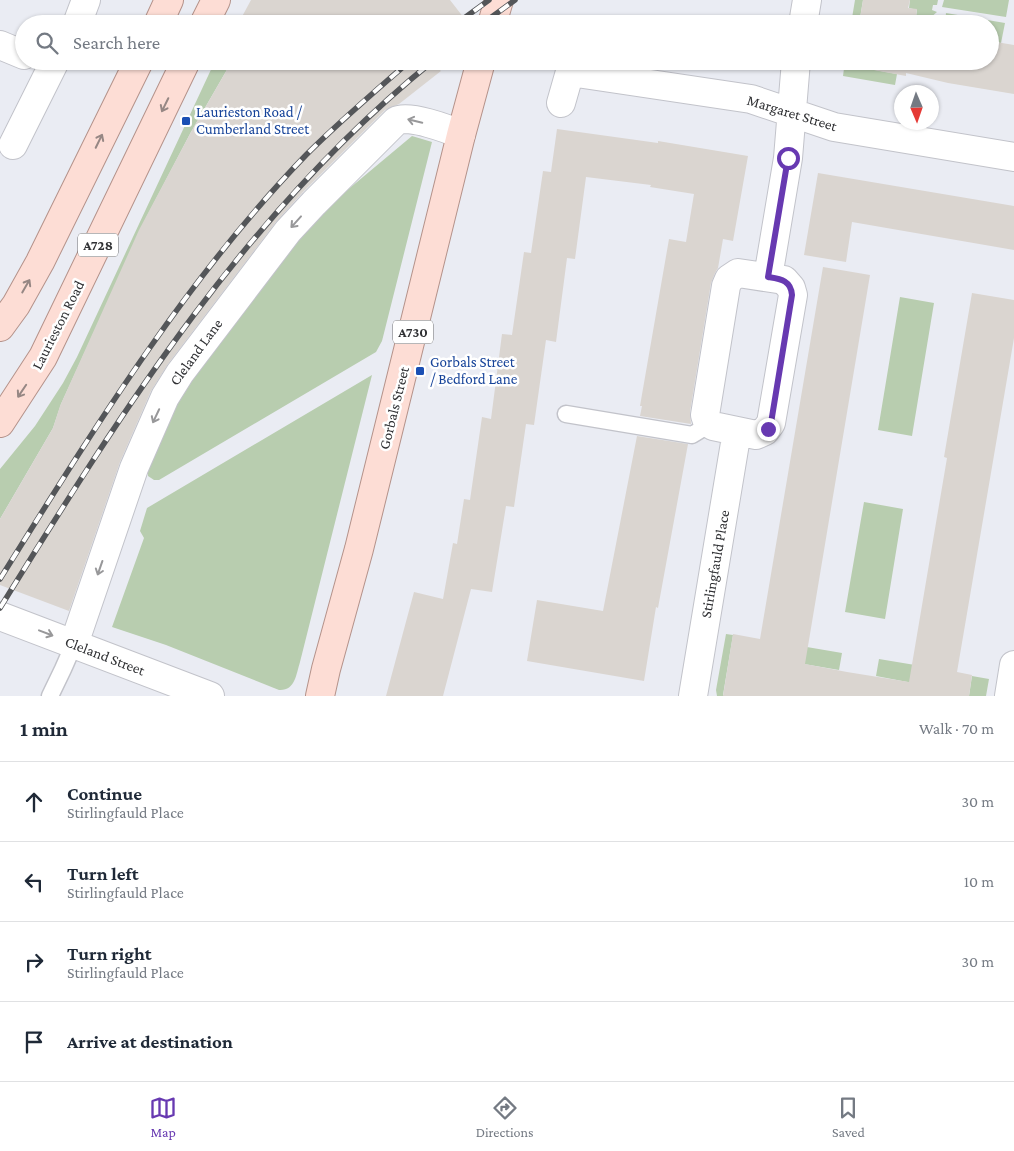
<!DOCTYPE html>
<meta charset="utf-8">
<style>
body{margin:0;font-family:"Crimson Pro",serif;background:#f6f6f7;color:#1f2937}
.compass{position:absolute;left:894px;top:85px;width:45px;height:45px;border-radius:50%;background:#fff;box-shadow:0 1px 4px #0004;rotate:178deg}
.stop{position:absolute;width:15px;height:15px;margin:-11px;border:4px solid #6739b1;border-radius:50%;background:#fff}
.stop.end{background:#6739b1;border-color:#fff;box-shadow:0 1px 5px #0008}
.list{margin:0;padding:0;list-style:none}
h2{display:flex;justify-content:space-between;align-items:center;height:65px;margin:0;padding:0 20px;font-size:21px}
h2 small{font-size:16px;font-weight:400;color:#747a83}
.list li{display:grid;grid-template-columns:32px 1fr auto;gap:15px;align-items:center;box-sizing:border-box;height:80px;padding:0 20px;border-top:1px solid #e0e1e3}
.list b{display:block;font-size:19px;white-space:nowrap}
.list p{margin:0;font-size:16px;white-space:nowrap;color:#747a83}
.list em{font-size:16px;font-style:normal;color:#747a83}
.icon{flex:none;width:28px;height:28px;fill:none;stroke:currentColor;stroke-width:2;stroke-linecap:round;stroke-linejoin:round}
.map{position:relative;flex:none;width:1014px;height:696px;overflow:hidden}
.search{position:absolute;background:#fff;box-shadow:0 1px 4px #0004;left:15px;right:15px;top:15px;height:55px;display:flex;align-items:center;gap:12px;box-sizing:border-box;padding:0 18px;border-radius:28px;color:#747a83;font-size:19px}
.sheet{height:385px;background:#fff}
nav{display:flex;justify-content:space-around;align-items:center;box-sizing:border-box;height:70px;border-top:1px solid #e0e1e3;background:#fff;font-size:14px;color:#747a83}
nav a{display:grid;justify-items:center;gap:2px}
nav .on{color:#6739b1}
.map>svg:first-child{display:block}
.green{fill:#b8cdaf}
.building{fill:#dad5d0}
.lines{fill:none;stroke-linecap:round;stroke-linejoin:round}
.service-casing{stroke:#c2c3ca;stroke-width:19}
.minor-casing{stroke:#c2c3ca;stroke-width:30}
.primary-casing{stroke:#b4928a;stroke-width:30}
.service{stroke:#fff;stroke-width:16}
.minor{stroke:#fff;stroke-width:28}
.primary{stroke:#fdddd5;stroke-width:28}
.rail-casing{stroke:#545659;stroke-width:5.5}
.rail{stroke:#fff;stroke-width:4;stroke-dasharray:11;stroke-linecap:butt}
.oneway{stroke:#968784}
.oneway2{stroke:#98989a}
.route{stroke:#6739b1;stroke-width:6}
.transit-dot{fill:#1a4fb4;stroke:#fff;stroke-width:2}
.labels{text-anchor:middle;dominant-baseline:central;stroke-width:5;stroke-linejoin:round;paint-order:stroke}
.shield{fill:#fff;stroke:#6e6f71;stroke-width:1}
.shield-label{font-size:14px;font-weight:bold;fill:#303134}
.transit-label{font-size:15px;fill:#164399;stroke:#fff;text-anchor:start}
.street-label{font-size:15px;fill:#303134;stroke:#fff}
</style>
<div class="map">
<svg width="1014" height="696" viewBox="0 0 1014 696">
<rect width="100%" height="100%" fill="#eaecf3"/>
<path class="green" d="M 855,0 L 863,0 L 859,24 L 851,24 Z
M 910,0 L 938,0 L 937,5 L 933,5 L 932,10 L 937,12 L 923,24 L 915,24 L 917,10 L 909,8 Z
M 944,0 L 1009,0 L 1006,17 L 942,7 Z
M 946,13 L 1005,23 L 1001,43 L 990,41 L 990,24 L 945,24 Z
M 215,61 L 232,61 L 191,132 L 147,216 L 61,404 L 53,428 L 0,519 L 0,469 L 35,426 L 63,383 L 77,357 Z
M 845,61 L 853,61 L 853,66 L 897,74 L 895,85 L 843,76 Z
M 412,136 L 432,142 L 382,341 L 376,352 L 159,480 L 154,480 L 148,476 L 148,469 L 170,405 L 302,228 Z
M 900,297 L 934,303 L 912,436 L 878,430 Z
M 372,375 L 300,662 C 296,675 295,691 279,690 L 166,645 L 112,627 L 144,538 L 140,531 L 147,508 Z
M 864,502 L 903,509 L 885,619 L 845,612 Z
M 726,634 L 733,635 L 723,695 L 726,696 L 717,696 L 716,690 Z
M 801,646 L 842,653 L 839,670 L 798,663 Z
M 879,659 L 921,666 L 918,684 L 876,676 Z
M 972,676 L 989,679 L 986,696 L 969,696 Z"/>
<path class="building" d="M 251,0 L 450,0 L 464,18 L 463,24 L 238,24 Z
M 863,0 L 910,0 L 908,8 L 917,9 L 915,24 L 859,24 Z
M 990,41 L 1014,45 L 1014,94 L 948,83 L 906,73 L 906,76 L 852,66 L 853,61 L 990,61 Z
M 232,61 L 440,61 L 435,65 L 441,71 L 399,104 L 385,110 L 303,192 L 276,222 L 168,364 L 151,391 L 120,462 L 69,611 L 0,585 L 0,519 L 53,428 L 60,406 L 139,230 L 191,132 Z
M 557,129 L 658,143 L 658,141 L 748,156 L 733,241 L 723,239 L 718,268 L 715,273 L 711,283 L 690,412 L 691,424 L 640,416 L 642,406 L 640,406 L 669,239 L 686,242 L 694,194 L 650,187 L 651,185 L 586,177 L 575,259 L 567,258 L 556,342 L 546,340 L 534,425 L 526,424 L 514,507 L 506,506 L 492,592 L 471,589 L 443,696 L 386,696 L 414,592 L 443,599 L 453,543 L 457,544 L 464,499 L 470,500 L 482,417 L 491,419 L 502,334 L 512,335 L 524,252 L 531,253 L 543,171 L 551,172 Z
M 818,173 L 1014,206 L 1014,250 L 852,222 L 846,262 L 804,255 Z
M 823,267 L 870,275 L 805,664 L 847,672 L 909,682 L 947,458 L 944,457 L 972,293 L 1014,300 L 1014,338 L 957,672 L 972,675 L 969,696 L 723,696 L 733,634 L 760,639 Z
M 637,436 L 688,444 L 658,608 L 656,607 L 644,681 L 527,661 L 537,600 L 603,611 Z"/>
<g class="lines">
<defs>
<path id="service" d="M 566,414 L 692,435 L 710,424
M 50,696 L 63,669 L 74,644"/>
<path id="minor" d="M 77,24 L 86,0
M 803,24 L 807,0
M 0,45 L 24,55
M 570,72 L 751,99 L 834,127 L 1014,157
M 561,103 L 573,61
M 13,145 L 55,61
M 738,273 L 784,280 L 791,288 L 793,295 L 771,423 L 765,431 L 756,435 L 713,426 L 707,421 L 705,415 L 726,286 L 729,279 Z
M 768,277 L 788,158 L 796,61
M 0,616 L 210,696
M 74,644 L 134,468 L 165,397 L 180,373 L 288,231 L 314,203 L 396,121 C 408,114 449,129 461,135
M 693,696 L 737,431
M 1009,696 L 1014,665"/>
<path id="primary" d="M 158,24 L 169,0
M 204,24 L 216,0
M 492,24 L 499,0
M 0,327 L 16,305 L 40,262 L 139,61
M 0,423 L 43,357 L 186,61
M 320,696 L 326,669 L 359,549 L 461,135 L 481,61"/>
</defs>
<use href="#service" class="service-casing"/>
<use href="#minor" class="minor-casing"/>
<use href="#primary" class="primary-casing"/>
<use href="#service" class="service"/>
<use href="#minor" class="minor"/>
<use href="#primary" class="primary"/>
<defs>
<path id="rail" d="M 456,24 L 489,0
M 482,24 L 515,0
M 0,579 C 92,432 185,280 306,155 C 339,122 374,92 410,61
M 0,608 C 123,409 248,210 433,61"/>
</defs>
<use href="#rail" class="rail-casing"/>
<use href="#rail" class="rail"/>
</g>
<defs><path id="oneway-shaft" d="M-6 0H5M1.5-3L5.5 0L1.5 3" fill="none" stroke-width="1.6" stroke-linecap="round" stroke-linejoin="round" transform="scale(1.25)"/></defs>
<g class="oneway">
<use href="#oneway-shaft" transform="translate(165 105) rotate(116)"/>
<use href="#oneway-shaft" transform="translate(99 141) rotate(-64)"/>
<use href="#oneway-shaft" transform="translate(26 286) rotate(-60)"/>
<use href="#oneway-shaft" transform="translate(22 391) rotate(124)"/>
</g>
<g class="oneway2">
<use href="#oneway-shaft" transform="translate(415 121) rotate(-166)"/>
<use href="#oneway-shaft" transform="translate(296 222) rotate(132)"/>
<use href="#oneway-shaft" transform="translate(156 416) rotate(115)"/>
<use href="#oneway-shaft" transform="translate(100 568) rotate(109)"/>
<use href="#oneway-shaft" transform="translate(46 633) rotate(21)"/>
</g>
<g class="lines">
<path class="route" d="M 768,429 L 771,423 L 792,295 C 791,280 780,279 768,277 L 788,158"/>
</g>
<g class="transit-dot">
<rect x="181" y="116" width="10" height="10" rx="2.5"/>
<rect x="415" y="366" width="10" height="10" rx="2.5"/>
</g>
<g class="labels">
<g class="shield">
<rect x="78" y="233.5" width="40" height="23" rx="4"/>
<rect x="393" y="320.5" width="40" height="23" rx="4"/>
</g>
<g class="shield-label">
<text x="98" y="245">A728</text>
<text x="413" y="332">A730</text>
</g>
<g class="transit-label">
<text x="196" y="112">Laurieston Road /<tspan x="196" dy="17">Cumberland Street</tspan></text>
<text x="430" y="362">Gorbals Street<tspan x="430" dy="17">/ Bedford Lane</tspan></text>
</g>
<g class="street-label">
<text transform="translate(792 113) rotate(17)">Margaret Street</text>
<text transform="translate(58 325) rotate(-63)">Laurieston Road</text>
<text transform="translate(196 352) rotate(-54)">Cleland Lane</text>
<text transform="translate(394 408) rotate(-76)">Gorbals Street</text>
<text transform="translate(715 564) rotate(-80)">Stirlingfauld Place</text>
<text transform="translate(105 656) rotate(21)">Cleland Street</text>
</g>
</g>
</svg>
<svg class="compass" viewBox="-18 -18 36 36"><path d="M0-13l5 13h-10z" fill="#e53935"/><path d="M0 13l5-13h-10z" fill="#747a83"/></svg>
<div class="stop" style="left:788px;top:158px"></div>
<div class="stop end" style="left:768px;top:429px"></div>
<div class="search"><svg class="icon" aria-label="search" viewBox="0 0 24 24"><circle cx="10" cy="10" r="6"/><path d="M15 15l6 6"/></svg>Search here</div>
</div>
<section class="sheet">
<h2>1 min<small>Walk · 70 m</small></h2>
<ul class="list">
<li><svg class="icon" aria-label="ahead" viewBox="0 0 24 24"><path d="M12 20V5M6 11l6-6 6 6"/></svg><div><b>Continue</b><p>Stirlingfauld Place</p></div><em>30 m</em></li>
<li><svg class="icon" aria-label="left" viewBox="0 0 24 24"><path d="M17 20v-9H6M10 6l-5 5 5 5"/></svg><div><b>Turn left</b><p>Stirlingfauld Place</p></div><em>10 m</em></li>
<li><svg class="icon" aria-label="right" viewBox="0 0 24 24"><path d="M7 20v-9h11M14 6l5 5-5 5"/></svg><div><b>Turn right</b><p>Stirlingfauld Place</p></div><em>30 m</em></li>
<li><svg class="icon" aria-label="arrive" viewBox="0 0 24 24"><path d="M6 21V4h12l-3 4 3 4H6"/></svg><div><b>Arrive at destination</b></div></li>
</ul>
</section>
<nav>
<a class="on"><svg class="icon" aria-label="map" viewBox="0 0 24 24"><path d="M3 6l6-2 6 2 6-2v14l-6 2-6-2-6 2zM9 4v14M15 6v14"/></svg>Map</a>
<a><svg class="icon" aria-label="directions" viewBox="0 0 24 24"><path d="M12 3l9 9-9 9-9-9zM9 14v-3h6M13 9l2 2-2 2"/></svg>Directions</a>
<a><svg class="icon" aria-label="saved" viewBox="0 0 24 24"><path d="M7 4h10v16l-5-4-5 4z"/></svg>Saved</a>
</nav>
